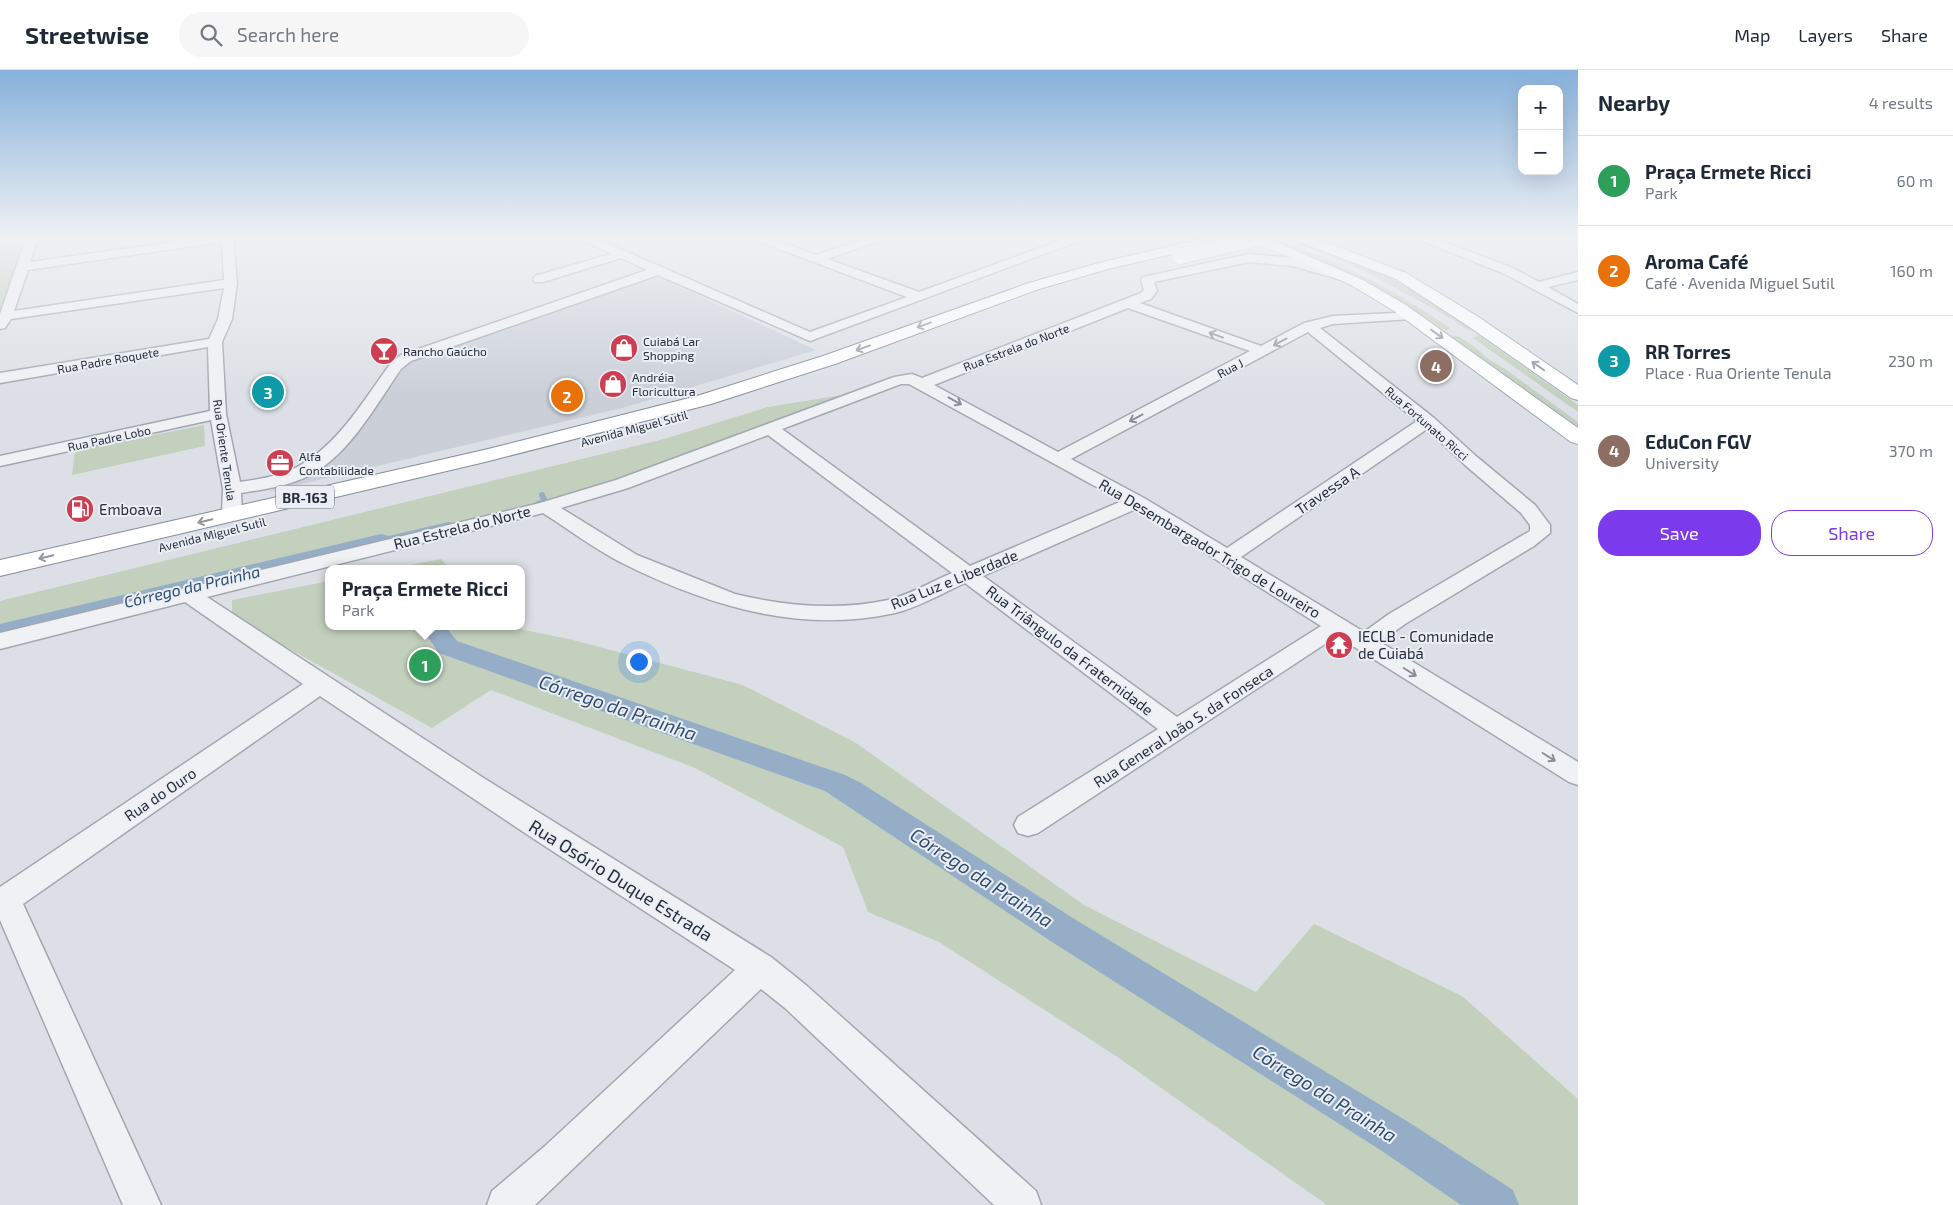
<!DOCTYPE html>
<meta charset="utf-8">
<style>
body{margin:0;font-family:"Exo 2",sans-serif;background:#f6f6f7;color:#1f2937}
.controls{position:absolute;right:15px;top:15px;display:grid;overflow:hidden;border-radius:10px;box-shadow:0 5px 20px #0002}
.controls button{width:45px;height:45px;display:grid;place-items:center;padding:0;border:0;border-bottom:1px solid #e0e1e3;background:#fff;color:#1f2937;font:25px sans-serif}
.you{position:absolute;left:638px;top:591px;width:18px;height:18px;margin:-12px;border:4px solid #fff;border-radius:50%;background:#1a73e8;box-shadow:0 0 0 8px #1a73e833}
.badge{display:grid;place-items:center;width:32px;height:32px;border-radius:50%;background:#7c3aed;color:#fff;font-size:16px;font-weight:700}
.pin{position:absolute;translate:-50% -50%;border:2px solid #fff;box-shadow:0 1px 5px #0006}
.popup{position:absolute;left:325px;top:495px;width:200px;height:65px;box-sizing:border-box;display:grid;place-content:center;border-radius:10px;background:#fff;filter:drop-shadow(0 1px 4px #0005);font-size:16px;white-space:nowrap;color:#747a83}
.popup b{font-size:19px;color:#1f2937}
.popup::after{content:'';position:absolute;left:50%;top:100%;margin-left:-10px;border:10px solid transparent;border-top-color:#fff}
.list{margin:0;padding:0;list-style:none}
h2{display:flex;justify-content:space-between;align-items:center;height:65px;margin:0;padding:0 20px;font-size:21px}
h2 small{font-size:16px;font-weight:400;color:#747a83}
.list li{display:grid;grid-template-columns:32px 1fr auto;gap:15px;align-items:center;box-sizing:border-box;height:90px;padding:0 20px;border-top:1px solid #e0e1e3}
.list b{display:block;font-size:19px;white-space:nowrap}
.list p{margin:0;font-size:16px;white-space:nowrap;color:#747a83}
.list em{font-size:16px;font-style:normal;color:#747a83}
.actions{display:flex;gap:10px;padding:15px 20px}
.actions a{flex:1;padding:11px 0;border:1px solid #7c3aed;border-radius:20px;text-align:center;font-size:18px;color:#7c3aed}
.actions .main{background:#7c3aed;color:#fff}
.icon{flex:none;width:28px;height:28px;fill:none;stroke:currentColor;stroke-width:2;stroke-linecap:round;stroke-linejoin:round}
.map{position:relative;flex:none;width:1578px;height:1135px;overflow:hidden}
header{display:flex;align-items:center;gap:30px;box-sizing:border-box;height:70px;padding:0 25px;background:#fff;border-bottom:1px solid #e0e1e3}
header strong{font-size:24px}
nav{display:flex;gap:28px;margin-inline-start:auto;font-size:18px}
.search{width:350px;height:45px;background:#f6f6f7;display:flex;align-items:center;gap:12px;box-sizing:border-box;padding:0 18px;border-radius:28px;color:#747a83;font-size:19px}
main{display:flex}
aside{flex:1;background:#fff}
.map>svg:first-child{display:block}
.built{fill:#cacfd8}
.green{fill:#c2d0bd}
.lines{fill:none;stroke-linecap:round;stroke-linejoin:round}
.stream{stroke:#96adc7;stroke-width:6}
.canal{fill:#96adc7;fill-rule:evenodd}
.minor-casing{stroke:#a2a7b0;stroke-width:3}
.major-casing{stroke:#9ba4b2;stroke-width:2}
.highway-casing{stroke:#848d9d;stroke-width:2}
.minor{fill:#eff1f5;fill-rule:evenodd}
.major{fill:#fff;fill-rule:evenodd}
.highway{fill:#fff;fill-rule:evenodd}
.highway-bridge-casing{stroke:#848d9d;stroke-width:17;stroke-linecap:butt}
.highway-bridge{stroke:#fff;stroke-width:16}
.oneway{stroke:#92969e}
.oneway2{stroke:#8a9099}
.labels{text-anchor:middle;dominant-baseline:central;stroke-width:4;stroke-linejoin:round;paint-order:stroke}
.far-poi-label{font-size:12px;fill:#262e3d;stroke:#ebeff4;text-anchor:start}
.far-street-label{font-size:12px;fill:#262e3d;stroke:#ebeff4}
.shield{fill:#ebeff4;stroke:#616874;stroke-width:1}
.shield-label{font-size:14px;font-weight:bold;fill:#262e3d}
.street-label{font-size:15px;fill:#262e3d;stroke:#ebeff4}
.poi-label{font-size:15px;fill:#262e3d;stroke:#ebeff4;text-anchor:start}
.water-label{font-size:16px;font-style:italic;fill:#304c70;stroke:#ebeff4}
.near-street-label{font-size:18px;fill:#262e3d;stroke:#ebeff4}
.near-water-label{font-size:19px;font-style:italic;fill:#304c70;stroke:#ebeff4}
</style>
<header>
<strong>Streetwise</strong>
<div class="search"><svg class="icon" aria-label="search" viewBox="0 0 24 24"><circle cx="10" cy="10" r="6"/><path d="M15 15l6 6"/></svg>Search here</div>
<nav><a>Map</a><a>Layers</a><a>Share</a></nav>
</header>
<main>
<div class="map">
<svg width="1578" height="1135" viewBox="0 0 1578 1135">
<rect width="100%" height="100%" fill="#dce0e6"/>
<path class="built" d="M 654,205 L 816,280 L 626,337 L 268,422 L 322,396 L 412,289 Z"/>
<path class="green" d="M 0,168 L 25,168 L 0,239 Z
M 1265,168 C 1278,168 1293,176 1305,180 C 1357,200 1404,227 1450,258 L 1446,261 C 1389,222 1329,192 1265,168 Z
M 1282,168 L 1294,168 L 1379,202 L 1414,221 L 1474,261 L 1466,259 L 1452,249 L 1372,205 L 1324,183 Z
M 1477,264 L 1578,335 L 1578,342 L 1473,268 L 1478,266 Z
M 1450,265 L 1460,267 L 1480,281 L 1485,287 L 1505,299 L 1578,352 L 1578,357 Z
M 849,324 L 588,422 L 0,565 L 0,531 L 664,369 L 768,337 Z
M 204,355 L 205,376 L 72,405 L 75,381 Z
M 441,489 L 450,499 L 391,499 Z
M 329,511 L 329,556 L 506,556 L 573,570 L 743,615 L 856,673 L 1084,835 L 1256,922 L 1314,854 L 1462,926 L 1578,1029 L 1578,1135 L 1327,1135 L 1116,986 L 939,872 L 868,842 L 843,777 L 695,698 L 491,620 L 432,658 L 232,547 L 232,530 Z"/>
<g class="lines">
<path class="stream" d="M 538,434 L 545,432 L 542,425
M 381,471 L 449,455"/>
<path class="canal" d="M 381,464 L 389,466 L 392,471 L 389,480 L 381,482 L 373,480 L 0,570 L 0,554 Z
M 420,556 L 445,556 L 457,571 L 845,705 L 861,713 L 1076,850 L 1410,1053 L 1513,1120 L 1519,1135 L 1461,1135 L 1382,1081 L 1052,872 L 825,721 L 439,583 Z"/>
<defs>
<path id="minor" d="M 26,168 L 38,168 L 30,192 L 202,168 L 233,168 L 237,213 L 232,249 L 222,272 L 226,344 L 240,412 C 260,409 281,406 299,396 C 339,374 365,328 391,293 L 401,285 L 647,200 L 621,188 L 543,212 L 535,212 L 533,209 L 535,206 L 611,184 L 579,168 L 595,168 L 810,262 L 907,227 L 755,170 L 753,168 L 770,168 L 816,185 L 867,168 L 884,168 L 882,170 L 827,189 L 919,222 L 1067,168 L 1084,168 L 1082,170 L 810,271 L 658,205 L 411,291 L 401,299 C 376,335 351,382 312,404 C 291,416 265,419 241,423 L 242,444 L 239,448 L 232,450 L 225,448 L 222,444 L 223,419 L 211,350 L 0,396 L 0,386 L 210,341 L 208,277 L 0,313 L 0,303 L 209,269 L 218,249 L 224,218 L 11,249 L 5,258 L 0,259 L 0,244 ZM 222,172 L 224,210 L 14,241 L 28,200 Z
M 1418,168 L 1434,168 L 1513,198 L 1539,212 L 1578,202 L 1578,210 L 1548,217 L 1578,234 L 1578,243 L 1505,204 L 1420,170 Z
M 1249,184 L 1294,188 L 1342,202 L 1344,205 L 1338,209 L 1293,196 L 1249,192 L 1154,212 L 1157,221 L 1151,229 L 1140,233 L 1261,276 L 1304,253 L 1333,246 L 1416,242 L 1418,245 L 1411,249 L 1333,254 L 1320,258 L 1434,348 L 1477,387 L 1535,435 L 1550,455 L 1550,463 L 1534,476 L 1405,554 L 1380,572 L 1578,692 L 1578,715 L 1569,712 L 1337,566 L 1038,763 L 1028,766 L 1018,763 L 1014,755 L 1018,747 L 1158,659 L 965,513 C 943,523 919,537 895,543 C 799,564 709,536 624,494 C 596,480 570,460 543,443 L 207,527 L 482,707 L 771,887 L 807,916 L 1036,1121 L 1041,1135 L 994,1135 L 785,938 L 761,919 L 535,1135 L 487,1135 L 492,1121 L 545,1076 L 735,900 L 534,769 L 320,626 L 23,834 L 161,1135 L 123,1135 L 0,850 L 0,817 L 303,614 L 185,532 L 0,579 L 0,563 L 540,433 L 616,410 L 894,307 L 912,304 L 922,308 L 1141,223 L 1144,220 L 1141,210 L 1143,207 ZM 1128,238 L 1250,281 L 1058,382 L 934,315 ZM 1308,262 L 1417,351 L 1227,478 L 1144,428 L 1071,389 ZM 901,314 L 909,314 L 1122,431 L 970,496 L 782,359 ZM 1427,359 L 1465,395 L 1521,443 L 1530,455 L 1530,461 L 1389,544 L 1364,562 L 1241,487 ZM 768,365 L 952,503 C 931,512 909,525 888,530 C 837,541 785,536 735,524 L 637,485 L 561,438 L 628,418 ZM 1136,439 L 1321,556 L 1177,647 L 983,506 Z"/>
<path id="major" d="M 1248,168 L 1267,168 L 1363,210 L 1406,235 L 1578,358 L 1578,374 L 1571,372 L 1394,241 L 1353,216 L 1311,196 L 1250,171 Z
M 1295,168 L 1315,168 L 1406,203 L 1477,246 L 1578,315 L 1578,330 L 1571,328 L 1465,254 L 1396,209 L 1297,171 Z"/>
<path id="highway" d="M 1205,168 L 1230,168 L 1228,171 L 1108,199 L 1039,219 L 835,294 L 711,334 L 485,392 L 0,506 L 0,490 L 484,380 L 697,326 L 823,286 L 1029,213 L 1099,193 Z"/>
</defs>
<use href="#minor" class="minor-casing"/>
<use href="#major" class="major-casing"/>
<use href="#highway" class="highway-casing"/>
<use href="#minor" class="minor"/>
<use href="#major" class="major"/>
<use href="#highway" class="highway"/>
<defs>
<path id="highway-bridge" d="M 1180,186 L 1258,168"/>
</defs>
<use href="#highway-bridge" class="highway-bridge-casing"/>
<use href="#highway-bridge" class="highway-bridge"/>
</g>
<defs><path id="oneway-shaft" d="M-6 0H5M1.5-3L5.5 0L1.5 3" fill="none" stroke-width="1.6" stroke-linecap="round" stroke-linejoin="round" transform="scale(1.25)"/></defs>
<g class="oneway">
<use href="#oneway-shaft" transform="translate(924 255) rotate(160)"/>
<use href="#oneway-shaft" transform="translate(1437 264) rotate(36)"/>
<use href="#oneway-shaft" transform="translate(863 278) rotate(160)"/>
<use href="#oneway-shaft" transform="translate(1538 296) rotate(-145)"/>
<use href="#oneway-shaft" transform="translate(205 451) rotate(167)"/>
<use href="#oneway-shaft" transform="translate(46 487) rotate(167)"/>
</g>
<g class="oneway2">
<use href="#oneway-shaft" transform="translate(1216 265) rotate(-160)"/>
<use href="#oneway-shaft" transform="translate(1280 272) rotate(152)"/>
<use href="#oneway-shaft" transform="translate(955 331) rotate(29)"/>
<use href="#oneway-shaft" transform="translate(1136 348) rotate(152)"/>
<use href="#oneway-shaft" transform="translate(1410 602) rotate(32)"/>
<use href="#oneway-shaft" transform="translate(1549 687) rotate(32)"/>
</g>
<linearGradient id="sky" x2="0" y2="1"><stop stop-color="#87b1db"/><stop offset="0.51" stop-color="#eff1f4"/><stop offset="1" stop-color="#eff1f4" stop-opacity="0"/></linearGradient>
<rect width="1578" height="327" fill="url(#sky)"/>
<defs>
<symbol id="shop-disc" viewBox="-11 -11 22 22"><circle r="9.5" fill="#ce3e52" stroke="#ebeff4"/><path d="M-5-2.5h2.3a2.7 3.5 0 0 1 5.4 0H5L5.5 6h-11ZM-1.5-2.5h3a1.5 2.3 0 0 0-3 0Z" fill="#fff"/></symbol>
<symbol id="bar-disc" viewBox="-11 -11 22 22"><circle r="9.5" fill="#ce3e52" stroke="#ebeff4"/><path d="M-6-5H6L.8 .8V4.5H3.5V6h-7V4.5H-.8V.8Z" fill="#fff"/></symbol>
<symbol id="office-disc" viewBox="-11 -11 22 22"><circle r="9.5" fill="#ce3e52" stroke="#ebeff4"/><path d="M-6-3h4V-5.5h4V-3h4V5H-6ZM-1-4.5V-3h2v-1.5ZM-6 0V1H6V0Z" fill="#fff"/></symbol>
<symbol id="fuel-disc" viewBox="-11 -11 22 22"><circle r="9.5" fill="#ce3e52" stroke="#ebeff4"/><path d="M-5.5-6h7V0h2V4h1.3V-2.5L3-4.5l.8-.8L6-3V5H2.5V1h-1V6h-7ZM-4.2-4.7v3.2H.2V-4.7Z" fill="#fff"/></symbol>
<symbol id="temple-disc" viewBox="-11 -11 22 22"><circle r="9.5" fill="#ce3e52" stroke="#ebeff4"/><path d="M0-6L5-2H3V0L6.5 2.5H4V6H1.5V3h-3V6H-4V2.5H-6.5L-3 0V-2H-5Z" fill="#fff"/></symbol>
</defs>
<g fill-rule="evenodd">
<use href="#shop-disc" x="608" y="262" width="32" height="32"/>
<use href="#bar-disc" x="368" y="265" width="32" height="32"/>
<use href="#shop-disc" x="597" y="298" width="32" height="32"/>
<use href="#office-disc" x="264" y="377" width="32" height="32"/>
<use href="#fuel-disc" x="64" y="423" width="32" height="32"/>
<use href="#temple-disc" x="1323" y="559" width="32" height="32"/>
</g>
<g class="labels">
<g class="far-poi-label">
<text x="643" y="271">Cuiabá Lar<tspan x="643" dy="14">Shopping</tspan></text>
<text x="403" y="281">Rancho Gaúcho</text>
<text x="632" y="307">Andréia<tspan x="632" dy="14">Floricultura</tspan></text>
<text x="299" y="386">Alfa<tspan x="299" dy="14">Contabilidade</tspan></text>
</g>
<g class="far-street-label">
<text transform="translate(1016 277) rotate(-21)">Rua Estrela do Norte</text>
<text transform="translate(108 290) rotate(-10)">Rua Padre Roquete</text>
<text transform="translate(1230 298) rotate(-28)">Rua J</text>
<text transform="translate(1427 353) rotate(41)">Rua Fortunato Ricci</text>
<text transform="translate(634 358) rotate(-15)">Avenida Miguel Sutil</text>
<text transform="translate(109 368) rotate(-12)">Rua Padre Lobo</text>
<text transform="translate(225 380) rotate(82)">Rua Oriente Tenula</text>
<text transform="translate(212 464) rotate(-14)">Avenida Miguel Sutil</text>
</g>
<rect class="shield" x="276" y="415.5" width="58" height="23" rx="4"/>
<g class="shield-label">
<text x="305" y="427">BR-163</text>
</g>
<g class="street-label">
<text transform="translate(1327 420) rotate(-34)">Travessa A</text>
<text transform="translate(462 457) rotate(-14)">Rua Estrela do Norte</text>
<text transform="translate(1210 478) rotate(31)">Rua Desembargador Trigo de Loureiro</text>
<text transform="translate(954 509) rotate(-22)">Rua Luz e Liberdade</text>
<text transform="translate(1070 580) rotate(37)">Rua Triângulo da Fraternidade</text>
<text transform="translate(1183 656) rotate(-33)">Rua General João S. da Fonseca</text>
<text transform="translate(160 724) rotate(-34)">Rua do Ouro</text>
</g>
<g class="poi-label">
<text x="99" y="439">Emboava</text>
<text x="1358" y="566">IECLB - Comunidade<tspan x="1358" dy="17">de Cuiabá</tspan></text>
</g>
<g class="water-label">
<text transform="translate(192 516) rotate(-13)">Córrego da Prainha</text>
</g>
<g class="near-street-label">
<text transform="translate(621 810) rotate(32)">Rua Osório Duque Estrada</text>
</g>
<g class="near-water-label">
<text transform="translate(618 637) rotate(19)">Córrego da Prainha</text>
<text transform="translate(982 807) rotate(33)">Córrego da Prainha</text>
<text transform="translate(1325 1023) rotate(32)">Córrego da Prainha</text>
</g>
</g>
</svg>
<div class="controls">
<button>+</button>
<button>−</button>
</div>
<div class="you"></div>
<div class="pin badge" style="left:425px;top:595px;background:#2e9e5b">1</div>
<div class="popup"><b>Praça Ermete Ricci</b>Park</div>
<div class="pin badge" style="left:567px;top:326px;background:#e8710a">2</div>
<div class="pin badge" style="left:268px;top:322px;background:#0f9aa8">3</div>
<div class="pin badge" style="left:1436px;top:296px;background:#8d6e63">4</div>
</div>
<aside>
<h2>Nearby<small>4 results</small></h2>
<ul class="list">
<li><span class="badge" style="background:#2e9e5b">1</span><div><b>Praça Ermete Ricci</b><p>Park</p></div><em>60 m</em></li>
<li><span class="badge" style="background:#e8710a">2</span><div><b>Aroma Café</b><p>Café · Avenida Miguel Sutil</p></div><em>160 m</em></li>
<li><span class="badge" style="background:#0f9aa8">3</span><div><b>RR Torres</b><p>Place · Rua Oriente Tenula</p></div><em>230 m</em></li>
<li><span class="badge" style="background:#8d6e63">4</span><div><b>EduCon FGV</b><p>University</p></div><em>370 m</em></li>
</ul>
<div class="actions"><a class="main">Save</a><a>Share</a></div>
</aside>
</main>
